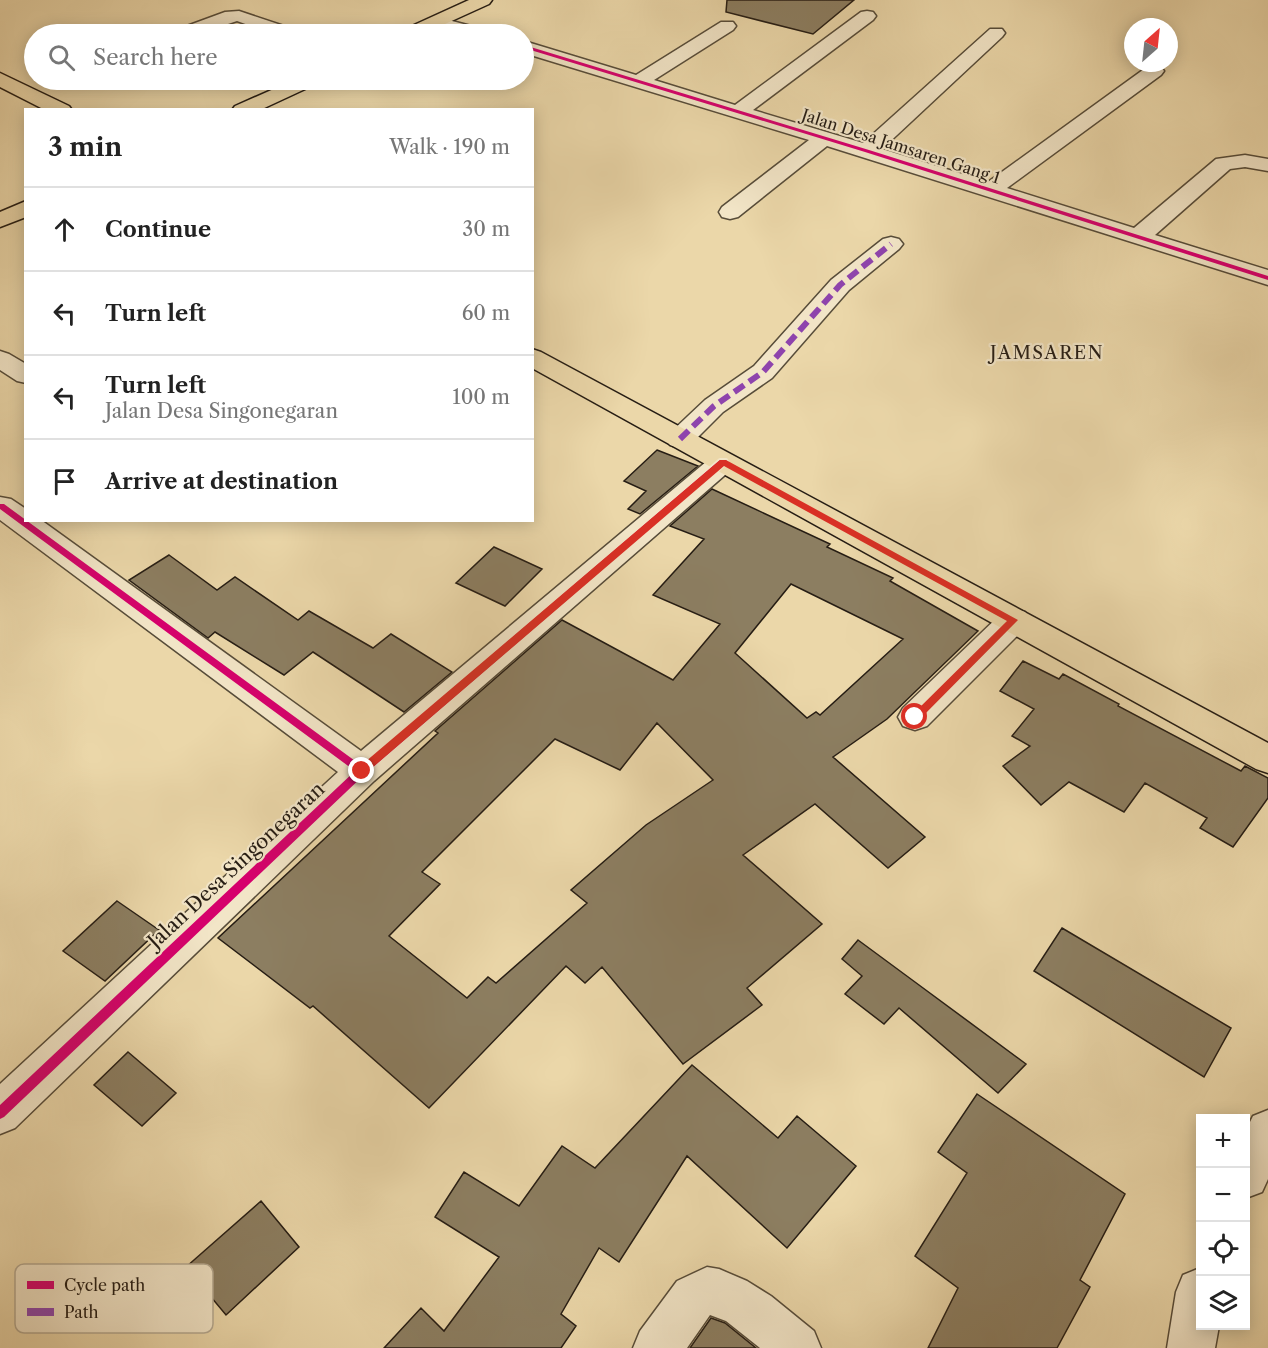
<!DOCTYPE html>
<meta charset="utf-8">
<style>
body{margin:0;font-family:"Libre Caslon Text",serif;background:#f6f6f6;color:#222}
.controls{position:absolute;right:18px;bottom:18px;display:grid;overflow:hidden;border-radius:0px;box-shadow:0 3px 15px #0003}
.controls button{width:54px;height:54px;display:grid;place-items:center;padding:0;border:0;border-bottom:2px solid #e0e0e0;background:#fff;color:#222;font:30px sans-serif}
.compass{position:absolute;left:1124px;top:18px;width:54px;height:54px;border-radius:50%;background:#fff;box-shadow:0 3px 15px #0003;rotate:27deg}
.stop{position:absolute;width:18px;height:18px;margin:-14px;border:4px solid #d93025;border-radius:50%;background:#fff}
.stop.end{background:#d93025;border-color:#fff;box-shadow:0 2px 6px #0008}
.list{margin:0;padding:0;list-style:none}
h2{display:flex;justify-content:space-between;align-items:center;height:78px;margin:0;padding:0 24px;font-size:26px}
h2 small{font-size:20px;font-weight:400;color:#767676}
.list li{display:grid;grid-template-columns:39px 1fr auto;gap:18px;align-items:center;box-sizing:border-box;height:84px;padding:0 24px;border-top:2px solid #e0e0e0}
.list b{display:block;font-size:22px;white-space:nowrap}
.list p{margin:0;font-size:20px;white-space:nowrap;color:#767676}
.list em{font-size:20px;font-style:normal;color:#767676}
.icon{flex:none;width:33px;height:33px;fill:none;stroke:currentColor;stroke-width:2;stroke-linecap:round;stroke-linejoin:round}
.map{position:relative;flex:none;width:1268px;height:1348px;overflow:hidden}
.search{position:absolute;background:#fff;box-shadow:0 3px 15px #0003;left:24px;top:24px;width:510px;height:66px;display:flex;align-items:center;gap:15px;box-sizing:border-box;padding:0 21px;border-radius:33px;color:#767676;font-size:22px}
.panel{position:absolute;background:#fff;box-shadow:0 3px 15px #0003;left:24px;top:108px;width:510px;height:414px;border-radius:0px}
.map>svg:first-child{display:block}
.building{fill:#8c7e61;stroke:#261d14;stroke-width:1.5;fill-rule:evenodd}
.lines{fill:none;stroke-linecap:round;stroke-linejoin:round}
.minor-casing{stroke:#574c39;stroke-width:3}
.major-casing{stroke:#261d14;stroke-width:3}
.minor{fill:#f2e5c7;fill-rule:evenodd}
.major{fill:#ebd7a9;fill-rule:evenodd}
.quiet{stroke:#8e44ad;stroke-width:6;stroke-dasharray:12 6;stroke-linecap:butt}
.cycleway-casing{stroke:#f2e5c7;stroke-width:4}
.cycleway{fill:#d6006c;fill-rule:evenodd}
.route{fill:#d93025}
.labels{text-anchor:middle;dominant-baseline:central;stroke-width:4.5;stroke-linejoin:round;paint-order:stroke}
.far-street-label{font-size:16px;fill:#261d14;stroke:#f2e5c7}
.far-quarter-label{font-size:18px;letter-spacing:1.5px;fill:#261d14;stroke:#f2e5c7}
.street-label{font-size:20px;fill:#261d14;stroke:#f2e5c7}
.key{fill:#f2e5c7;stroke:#b5a991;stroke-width:1.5}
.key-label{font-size:16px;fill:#261d14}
</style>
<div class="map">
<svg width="1268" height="1348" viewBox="0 0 1268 1348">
<rect width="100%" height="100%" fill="#ebd7a9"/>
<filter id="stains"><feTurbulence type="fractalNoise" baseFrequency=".00333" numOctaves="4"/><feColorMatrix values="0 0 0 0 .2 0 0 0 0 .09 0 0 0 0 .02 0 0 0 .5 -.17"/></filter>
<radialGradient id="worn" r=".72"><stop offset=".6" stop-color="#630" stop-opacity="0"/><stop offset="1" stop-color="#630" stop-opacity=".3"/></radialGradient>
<path class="building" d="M 727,0 L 854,0 L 813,34 L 726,12 Z
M 657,450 L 698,466 L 640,514 L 628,509 L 646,491 L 624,481 Z
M 712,489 L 830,544 L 827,547 L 893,578 L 890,581 L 978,631 L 887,719 L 833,757 L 925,837 L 888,868 L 815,804 L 743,855 L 822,924 L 747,988 L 762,1005 L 683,1064 L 602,967 L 585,983 L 566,966 L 429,1108 L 313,1006 L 310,1008 L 218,938 L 438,733 L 435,731 L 562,620 L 673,680 L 720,624 L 653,595 L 704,539 L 670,526 ZM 791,584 L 903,639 L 820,715 L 816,712 L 807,718 L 735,653 ZM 657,723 L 713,780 L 646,825 L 571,890 L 587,903 L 496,983 L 488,977 L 467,998 L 389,936 L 440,884 L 422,872 L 555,739 L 620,770 Z
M 494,547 L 542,569 L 505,606 L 456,583 Z
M 169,555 L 217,590 L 235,577 L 298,620 L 309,611 L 373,648 L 391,634 L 452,672 L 404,712 L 313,652 L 284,675 L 215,632 L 208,638 L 129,580 Z
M 1023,661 L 1059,679 L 1063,674 L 1119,704 L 1118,706 L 1241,771 L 1245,766 L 1268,778 L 1268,798 L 1233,847 L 1200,828 L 1207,818 L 1145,783 L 1124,812 L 1069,782 L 1041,805 L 1003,766 L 1030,746 L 1012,736 L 1034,709 L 1000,691 Z
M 117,901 L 159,930 L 105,981 L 63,951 Z
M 1062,928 L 1231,1028 L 1204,1077 L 1034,971 Z
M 858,940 L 919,985 L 1026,1064 L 998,1093 L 899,1008 L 884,1024 L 845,994 L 862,976 L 842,959 Z
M 128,1052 L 176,1093 L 142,1126 L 94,1085 Z
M 692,1065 L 778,1138 L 797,1116 L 856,1166 L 787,1248 L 687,1156 L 619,1262 L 599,1248 L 561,1314 L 576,1326 L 561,1348 L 384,1348 L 421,1308 L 444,1331 L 499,1257 L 435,1217 L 464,1172 L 519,1206 L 562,1146 L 595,1168 Z
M 977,1094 L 1125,1194 L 1080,1280 L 1090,1287 L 1057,1348 L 928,1348 L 958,1288 L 915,1256 L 967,1173 L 938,1152 Z
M 261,1201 L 299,1247 L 226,1315 L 186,1267 Z
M 711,1318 L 725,1323 L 756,1348 L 690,1348 Z"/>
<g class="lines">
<defs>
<path id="minor" d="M 239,11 L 296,30 L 299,34 L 274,34 L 237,21 L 198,34 L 173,34 L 176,30 L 225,12 Z
M 867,11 L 873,12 L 876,16 L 873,20 L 753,110 L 863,143 L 990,29 L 1002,29 L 1005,33 L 1002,37 L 882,149 L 988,182 L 1147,67 L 1161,67 L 1164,71 L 1161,75 L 1007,188 L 1134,228 L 1216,159 L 1245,155 L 1268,159 L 1268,171 L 1245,167 L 1230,169 L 1155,235 L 1268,270 L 1268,285 L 827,146 L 738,217 L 730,219 L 722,217 L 719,212 L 722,207 L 809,140 L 524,53 L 524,41 L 636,75 L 721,22 L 733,22 L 736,26 L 733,30 L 654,80 L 735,105 L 861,12 Z
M 437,17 L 486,30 L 489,34 L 461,34 L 431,26 L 428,22 L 431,18 Z
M 891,237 L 899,239 L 903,244 L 899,249 L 849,290 L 772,378 L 723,412 L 690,445 L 680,448 L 670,445 L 666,439 L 670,433 L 705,400 L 754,366 L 831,280 L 883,239 Z
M 0,351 L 9,354 L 26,364 L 26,383 L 17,381 L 0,370 Z
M 723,453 L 733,456 L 737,462 L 733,468 L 374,781 L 15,1128 L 0,1134 L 0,1084 L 338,772 L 0,520 L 0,497 L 11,499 L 26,509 L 26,520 L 41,520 L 361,751 L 713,456 Z
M 1014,609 L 1025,612 L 1030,620 L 1025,628 L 927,726 L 915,730 L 903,726 L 898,717 L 903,708 L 1003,612 Z
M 1268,1110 L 1268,1179 L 1262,1192 L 1246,1198 L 1246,1130 L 1253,1116 Z
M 707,1267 L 719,1269 L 747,1281 L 771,1296 L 814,1331 L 821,1348 L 760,1348 L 726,1321 L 710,1315 L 687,1348 L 633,1348 L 640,1331 L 677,1281 Z
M 1200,1268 L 1200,1326 L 1219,1326 L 1215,1348 L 1167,1348 L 1176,1292 L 1183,1275 Z"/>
<path id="major" d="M 469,0 L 492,0 L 489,4 L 423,34 L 400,34 L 403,30 Z
M 0,73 L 69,106 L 72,110 L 45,110 L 0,87 Z
M 294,80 L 319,80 L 316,84 L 260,110 L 232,110 L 235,106 Z
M 26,201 L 26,217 L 0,227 L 0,212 Z
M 532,349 L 541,352 L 1268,743 L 1268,773 L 1256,769 L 532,368 Z"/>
</defs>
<use href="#minor" class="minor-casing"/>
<use href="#major" class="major-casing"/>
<use href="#minor" class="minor"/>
<use href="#major" class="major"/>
<path class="quiet" d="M 680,439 L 714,406 L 763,372 L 840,285 L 891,244"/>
<defs>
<path id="cycleway" d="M 524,45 L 869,150 L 1268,276 L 1268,280 L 865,152 L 524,48 Z
M 720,460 L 726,460 L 727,462 L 365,774 L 4,1117 L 0,1119 L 0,1105 L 355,771 L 0,509 L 0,504 L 4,504 L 362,766 Z"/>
</defs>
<use href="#cycleway" class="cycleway-casing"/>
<use href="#cycleway" class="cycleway"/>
</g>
<path class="route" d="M 720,460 L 726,460 L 1018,620 L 919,720 L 912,720 L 912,715 L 1007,621 L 724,466 L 366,773 L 358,773 L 358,768 Z"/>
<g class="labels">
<g class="far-street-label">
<text transform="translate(901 146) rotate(18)">Jalan Desa Jamsaren Gang 1</text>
</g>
<g class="far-quarter-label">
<text x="1047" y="353">JAMSAREN</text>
</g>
<g class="street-label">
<text transform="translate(236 865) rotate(-43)">Jalan Desa Singonegaran</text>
</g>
</g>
<rect x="15" y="1264" width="198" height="69" rx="9" class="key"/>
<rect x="27" y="1281" width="27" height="8" fill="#d6006c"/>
<rect x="27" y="1308" width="27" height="8" fill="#8e44ad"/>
<g class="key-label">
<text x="64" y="1291">Cycle path</text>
<text x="64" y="1318">Path</text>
</g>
<rect width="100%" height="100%" filter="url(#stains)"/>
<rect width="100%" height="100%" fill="url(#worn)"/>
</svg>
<div class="controls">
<button>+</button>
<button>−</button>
<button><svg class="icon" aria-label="locate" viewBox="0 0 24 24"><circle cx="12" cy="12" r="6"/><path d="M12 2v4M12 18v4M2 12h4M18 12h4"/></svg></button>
<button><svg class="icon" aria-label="layers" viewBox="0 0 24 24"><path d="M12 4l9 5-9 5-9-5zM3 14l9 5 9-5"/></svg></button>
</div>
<svg class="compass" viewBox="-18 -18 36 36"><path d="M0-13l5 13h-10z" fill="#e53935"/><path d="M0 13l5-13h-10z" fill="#767676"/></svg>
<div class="stop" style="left:915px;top:717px"></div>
<div class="stop end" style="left:362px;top:771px"></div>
<div class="search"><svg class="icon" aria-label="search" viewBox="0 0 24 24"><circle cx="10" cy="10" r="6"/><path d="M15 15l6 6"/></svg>Search here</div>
<section class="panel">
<h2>3 min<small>Walk · 190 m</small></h2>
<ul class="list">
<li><svg class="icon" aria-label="ahead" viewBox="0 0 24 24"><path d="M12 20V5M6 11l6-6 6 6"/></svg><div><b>Continue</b></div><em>30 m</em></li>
<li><svg class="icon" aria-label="left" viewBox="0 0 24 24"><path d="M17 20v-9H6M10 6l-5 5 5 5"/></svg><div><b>Turn left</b></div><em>60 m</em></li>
<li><svg class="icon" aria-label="left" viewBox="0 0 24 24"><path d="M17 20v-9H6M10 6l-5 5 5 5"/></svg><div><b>Turn left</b><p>Jalan Desa Singonegaran</p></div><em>100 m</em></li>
<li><svg class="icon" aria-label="arrive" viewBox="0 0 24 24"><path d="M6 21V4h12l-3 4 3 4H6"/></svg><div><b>Arrive at destination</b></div></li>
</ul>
</section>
</div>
